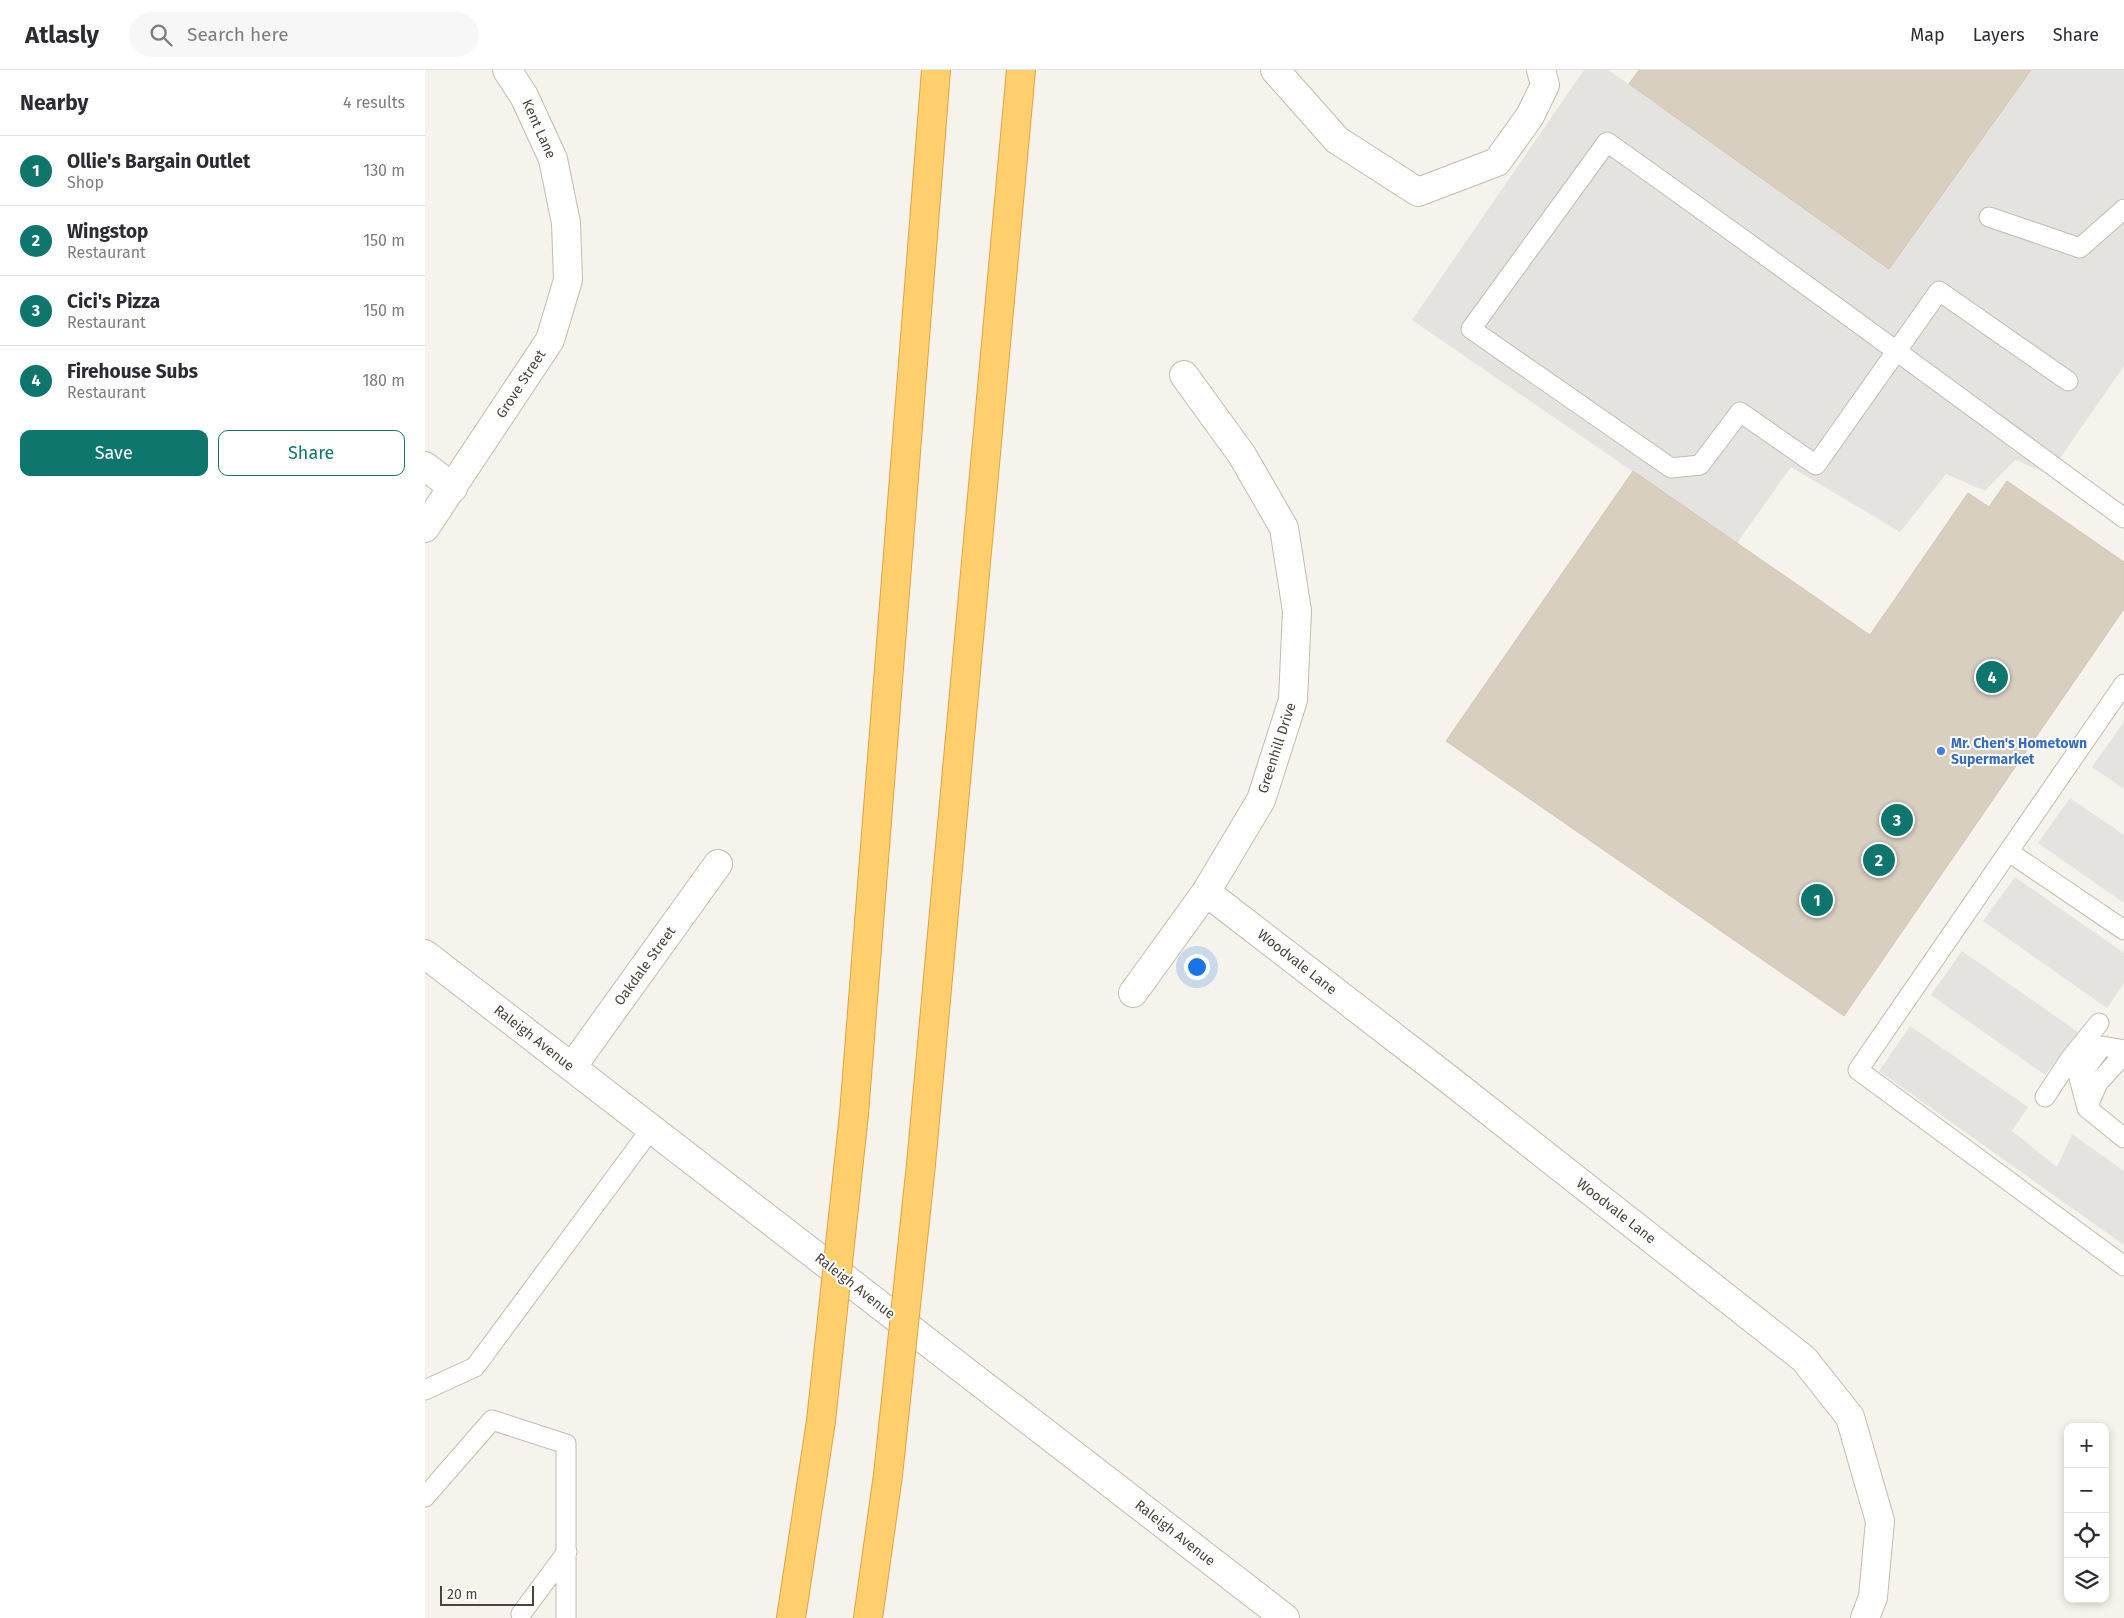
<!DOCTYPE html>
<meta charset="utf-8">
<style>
body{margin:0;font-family:"Fira Sans",sans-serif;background:#f7f7f7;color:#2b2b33}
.controls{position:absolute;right:15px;bottom:15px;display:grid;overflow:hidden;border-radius:10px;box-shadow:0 2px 8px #0003}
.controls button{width:45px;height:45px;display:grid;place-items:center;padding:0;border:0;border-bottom:1px solid #e1e1e2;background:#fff;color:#2b2b33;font:25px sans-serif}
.scale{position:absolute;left:15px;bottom:12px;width:94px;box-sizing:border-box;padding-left:5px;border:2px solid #4b4439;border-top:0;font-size:14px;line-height:18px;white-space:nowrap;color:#4b4439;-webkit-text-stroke:4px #fff;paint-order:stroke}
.you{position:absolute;left:771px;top:896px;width:18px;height:18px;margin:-12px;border:4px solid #fff;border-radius:50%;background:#1a73e8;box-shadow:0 0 0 8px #1a73e833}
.badge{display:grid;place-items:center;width:32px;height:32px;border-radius:50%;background:#0f766e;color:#fff;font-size:16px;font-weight:700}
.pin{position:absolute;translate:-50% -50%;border:2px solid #fff;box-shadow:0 1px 5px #0006}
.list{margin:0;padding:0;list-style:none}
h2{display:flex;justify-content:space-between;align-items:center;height:65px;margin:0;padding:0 20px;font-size:21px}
h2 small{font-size:16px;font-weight:400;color:#7c7c81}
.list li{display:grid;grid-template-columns:32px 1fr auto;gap:15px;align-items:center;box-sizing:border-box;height:70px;padding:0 20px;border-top:1px solid #e1e1e2}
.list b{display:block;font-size:19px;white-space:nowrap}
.list p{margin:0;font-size:16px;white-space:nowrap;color:#7c7c81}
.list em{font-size:16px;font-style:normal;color:#7c7c81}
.actions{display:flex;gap:10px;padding:15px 20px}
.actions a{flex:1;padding:11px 0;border:1px solid #0f766e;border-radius:10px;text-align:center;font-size:18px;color:#0f766e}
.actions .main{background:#0f766e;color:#fff}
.icon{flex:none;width:28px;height:28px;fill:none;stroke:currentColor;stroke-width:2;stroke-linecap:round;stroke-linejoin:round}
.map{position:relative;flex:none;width:1699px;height:1548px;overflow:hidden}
header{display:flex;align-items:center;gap:30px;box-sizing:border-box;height:70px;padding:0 25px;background:#fff;border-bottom:1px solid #e1e1e2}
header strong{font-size:24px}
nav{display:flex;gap:28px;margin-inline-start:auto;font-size:18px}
.search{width:350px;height:45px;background:#f7f7f7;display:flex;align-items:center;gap:12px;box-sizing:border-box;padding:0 18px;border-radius:28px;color:#7c7c81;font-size:19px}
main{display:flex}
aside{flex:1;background:#fff}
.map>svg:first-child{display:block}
.parking{fill:#e5e3e0}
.building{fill:#d8cfc1;stroke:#d3c7b4}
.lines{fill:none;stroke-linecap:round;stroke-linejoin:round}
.service-casing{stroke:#c2bbae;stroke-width:21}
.minor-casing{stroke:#c2bbae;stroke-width:30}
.tertiary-casing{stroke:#c2bbae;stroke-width:30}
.motorway-casing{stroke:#e0a43c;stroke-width:30}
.service{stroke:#fff;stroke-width:19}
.minor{stroke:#fff;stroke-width:28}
.tertiary{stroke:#fff;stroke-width:28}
.motorway{stroke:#ffcf6e;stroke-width:28}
.motorway-bridge-casing{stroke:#e0a43c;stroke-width:30;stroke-linecap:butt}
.motorway-bridge{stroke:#ffcf6e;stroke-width:28}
.shop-dot{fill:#3f7fe0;stroke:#fff;stroke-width:2}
.labels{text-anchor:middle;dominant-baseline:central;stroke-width:4;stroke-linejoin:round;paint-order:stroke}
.street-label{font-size:14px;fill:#4b4439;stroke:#fff}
.shop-label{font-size:14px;font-weight:bold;fill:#366cbe;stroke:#fff;text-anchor:start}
</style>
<header>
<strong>Atlasly</strong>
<div class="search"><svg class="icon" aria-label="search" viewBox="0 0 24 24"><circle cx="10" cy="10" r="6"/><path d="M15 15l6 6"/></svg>Search here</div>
<nav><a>Map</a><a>Layers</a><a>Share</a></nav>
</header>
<main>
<aside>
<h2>Nearby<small>4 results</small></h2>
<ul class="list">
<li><span class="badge">1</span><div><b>Ollie's Bargain Outlet</b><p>Shop</p></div><em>130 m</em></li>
<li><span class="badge">2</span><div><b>Wingstop</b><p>Restaurant</p></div><em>150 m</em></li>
<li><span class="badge">3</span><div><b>Cici's Pizza</b><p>Restaurant</p></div><em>150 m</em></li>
<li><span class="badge">4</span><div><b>Firehouse Subs</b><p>Restaurant</p></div><em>180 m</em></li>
</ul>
<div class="actions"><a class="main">Save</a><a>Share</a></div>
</aside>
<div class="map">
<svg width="1699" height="1548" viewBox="0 0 1699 1548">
<rect width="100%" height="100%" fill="#f6f3ec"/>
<path class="parking" d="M 1159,0 L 1183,0 L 1204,14 L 1606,0 L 1699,0 L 1699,296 L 1624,404 L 1590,390 L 1560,421 L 1521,404 L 1475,462 L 1366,397 L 1312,473 L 987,250 Z
M 1698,653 L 1699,653 L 1699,719 L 1667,697 Z
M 1645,728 L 1699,765 L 1699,833 L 1613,773 Z
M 1590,807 L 1699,883 L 1699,913 L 1682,938 L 1558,851 Z
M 1537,881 L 1653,962 L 1620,1005 L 1506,925 Z
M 1485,956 L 1603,1037 L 1587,1061 L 1632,1097 L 1647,1064 L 1699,1101 L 1699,1175 L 1454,1001 Z"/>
<path class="building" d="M 1214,0 L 1606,0 L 1464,199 L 1204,14 Z
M 1208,401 L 1445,565 L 1543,423 L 1564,437 L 1582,411 L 1699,492 L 1699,539 L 1419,946 L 1021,671 Z"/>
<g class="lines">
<defs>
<path id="service" d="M 1564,147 L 1655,178 L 1699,139
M 1643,311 L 1514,221 L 1391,395 L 1315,342 L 1275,395 L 1246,398 L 1046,259 L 1182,72 C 1356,195 1527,322 1699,448
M 1699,614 L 1433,1000 L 1699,1196
M 1584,782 L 1699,860
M 1699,980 L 1677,976 L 1654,1008 L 1662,1038 L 1699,1068
M 1620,1027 L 1645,989 L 1674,953
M 1662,1038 L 1673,1013 L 1699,984
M 0,1320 L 50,1297 L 226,1059
M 0,1427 L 67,1350 L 141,1374 L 141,1548
M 96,1544 L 142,1482"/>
<path id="minor" d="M 850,0 L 912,70 L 993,122 L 1072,92 L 1105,46 L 1120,15 L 1116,0
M 0,396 L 28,418
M 0,458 L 125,270 L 143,210 L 141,153 L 128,89 L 99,26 L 82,0
M 781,822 L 1017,1004 L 1379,1289 L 1425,1347 L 1455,1451 L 1448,1527 L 1440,1548
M 708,923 L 781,822 L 836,730 L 868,630 L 872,541 L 859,458 L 817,385 L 759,305
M 147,997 L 293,794"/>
<path id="tertiary" d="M 0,884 L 860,1548"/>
<path id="motorway" d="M 429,1044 L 511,0
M 496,1094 L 596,0
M 366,1548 L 396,1351
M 443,1548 L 463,1405"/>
</defs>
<use href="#service" class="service-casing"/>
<use href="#minor" class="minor-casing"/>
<use href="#tertiary" class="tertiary-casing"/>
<use href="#motorway" class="motorway-casing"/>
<use href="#service" class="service"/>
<use href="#minor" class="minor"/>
<use href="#tertiary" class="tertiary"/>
<use href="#motorway" class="motorway"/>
<defs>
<path id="motorway-bridge" d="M 396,1351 L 429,1044
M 463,1405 L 496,1094"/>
</defs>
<use href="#motorway-bridge" class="motorway-bridge-casing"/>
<use href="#motorway-bridge" class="motorway-bridge"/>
</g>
<circle class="shop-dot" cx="1516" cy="681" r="5"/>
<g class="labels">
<g class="street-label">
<text transform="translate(114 59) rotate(66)">Kent Lane</text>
<text transform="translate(96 314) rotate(-57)">Grove Street</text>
<text transform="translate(852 678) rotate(-72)">Greenhill Drive</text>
<text transform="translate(872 892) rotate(38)">Woodvale Lane</text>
<text transform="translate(220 896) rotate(-54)">Oakdale Street</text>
<text transform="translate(109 968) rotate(38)">Raleigh Avenue</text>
<text transform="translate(1191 1141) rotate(38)">Woodvale Lane</text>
<text transform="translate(430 1216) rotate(38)">Raleigh Avenue</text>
<text transform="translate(750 1463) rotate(38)">Raleigh Avenue</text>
</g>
<g class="shop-label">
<text x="1526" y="673">Mr. Chen's Hometown<tspan x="1526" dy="16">Supermarket</tspan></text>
</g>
</g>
</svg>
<div class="controls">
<button>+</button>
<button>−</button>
<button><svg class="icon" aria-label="locate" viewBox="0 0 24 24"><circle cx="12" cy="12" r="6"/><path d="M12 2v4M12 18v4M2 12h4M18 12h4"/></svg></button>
<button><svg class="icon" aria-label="layers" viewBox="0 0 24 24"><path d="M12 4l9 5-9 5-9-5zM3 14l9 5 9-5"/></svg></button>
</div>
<div class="scale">20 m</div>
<div class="you"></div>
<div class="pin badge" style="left:1392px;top:830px">1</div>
<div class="pin badge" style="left:1454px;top:790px">2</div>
<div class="pin badge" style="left:1472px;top:750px">3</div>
<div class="pin badge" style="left:1567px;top:607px">4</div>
</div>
</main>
